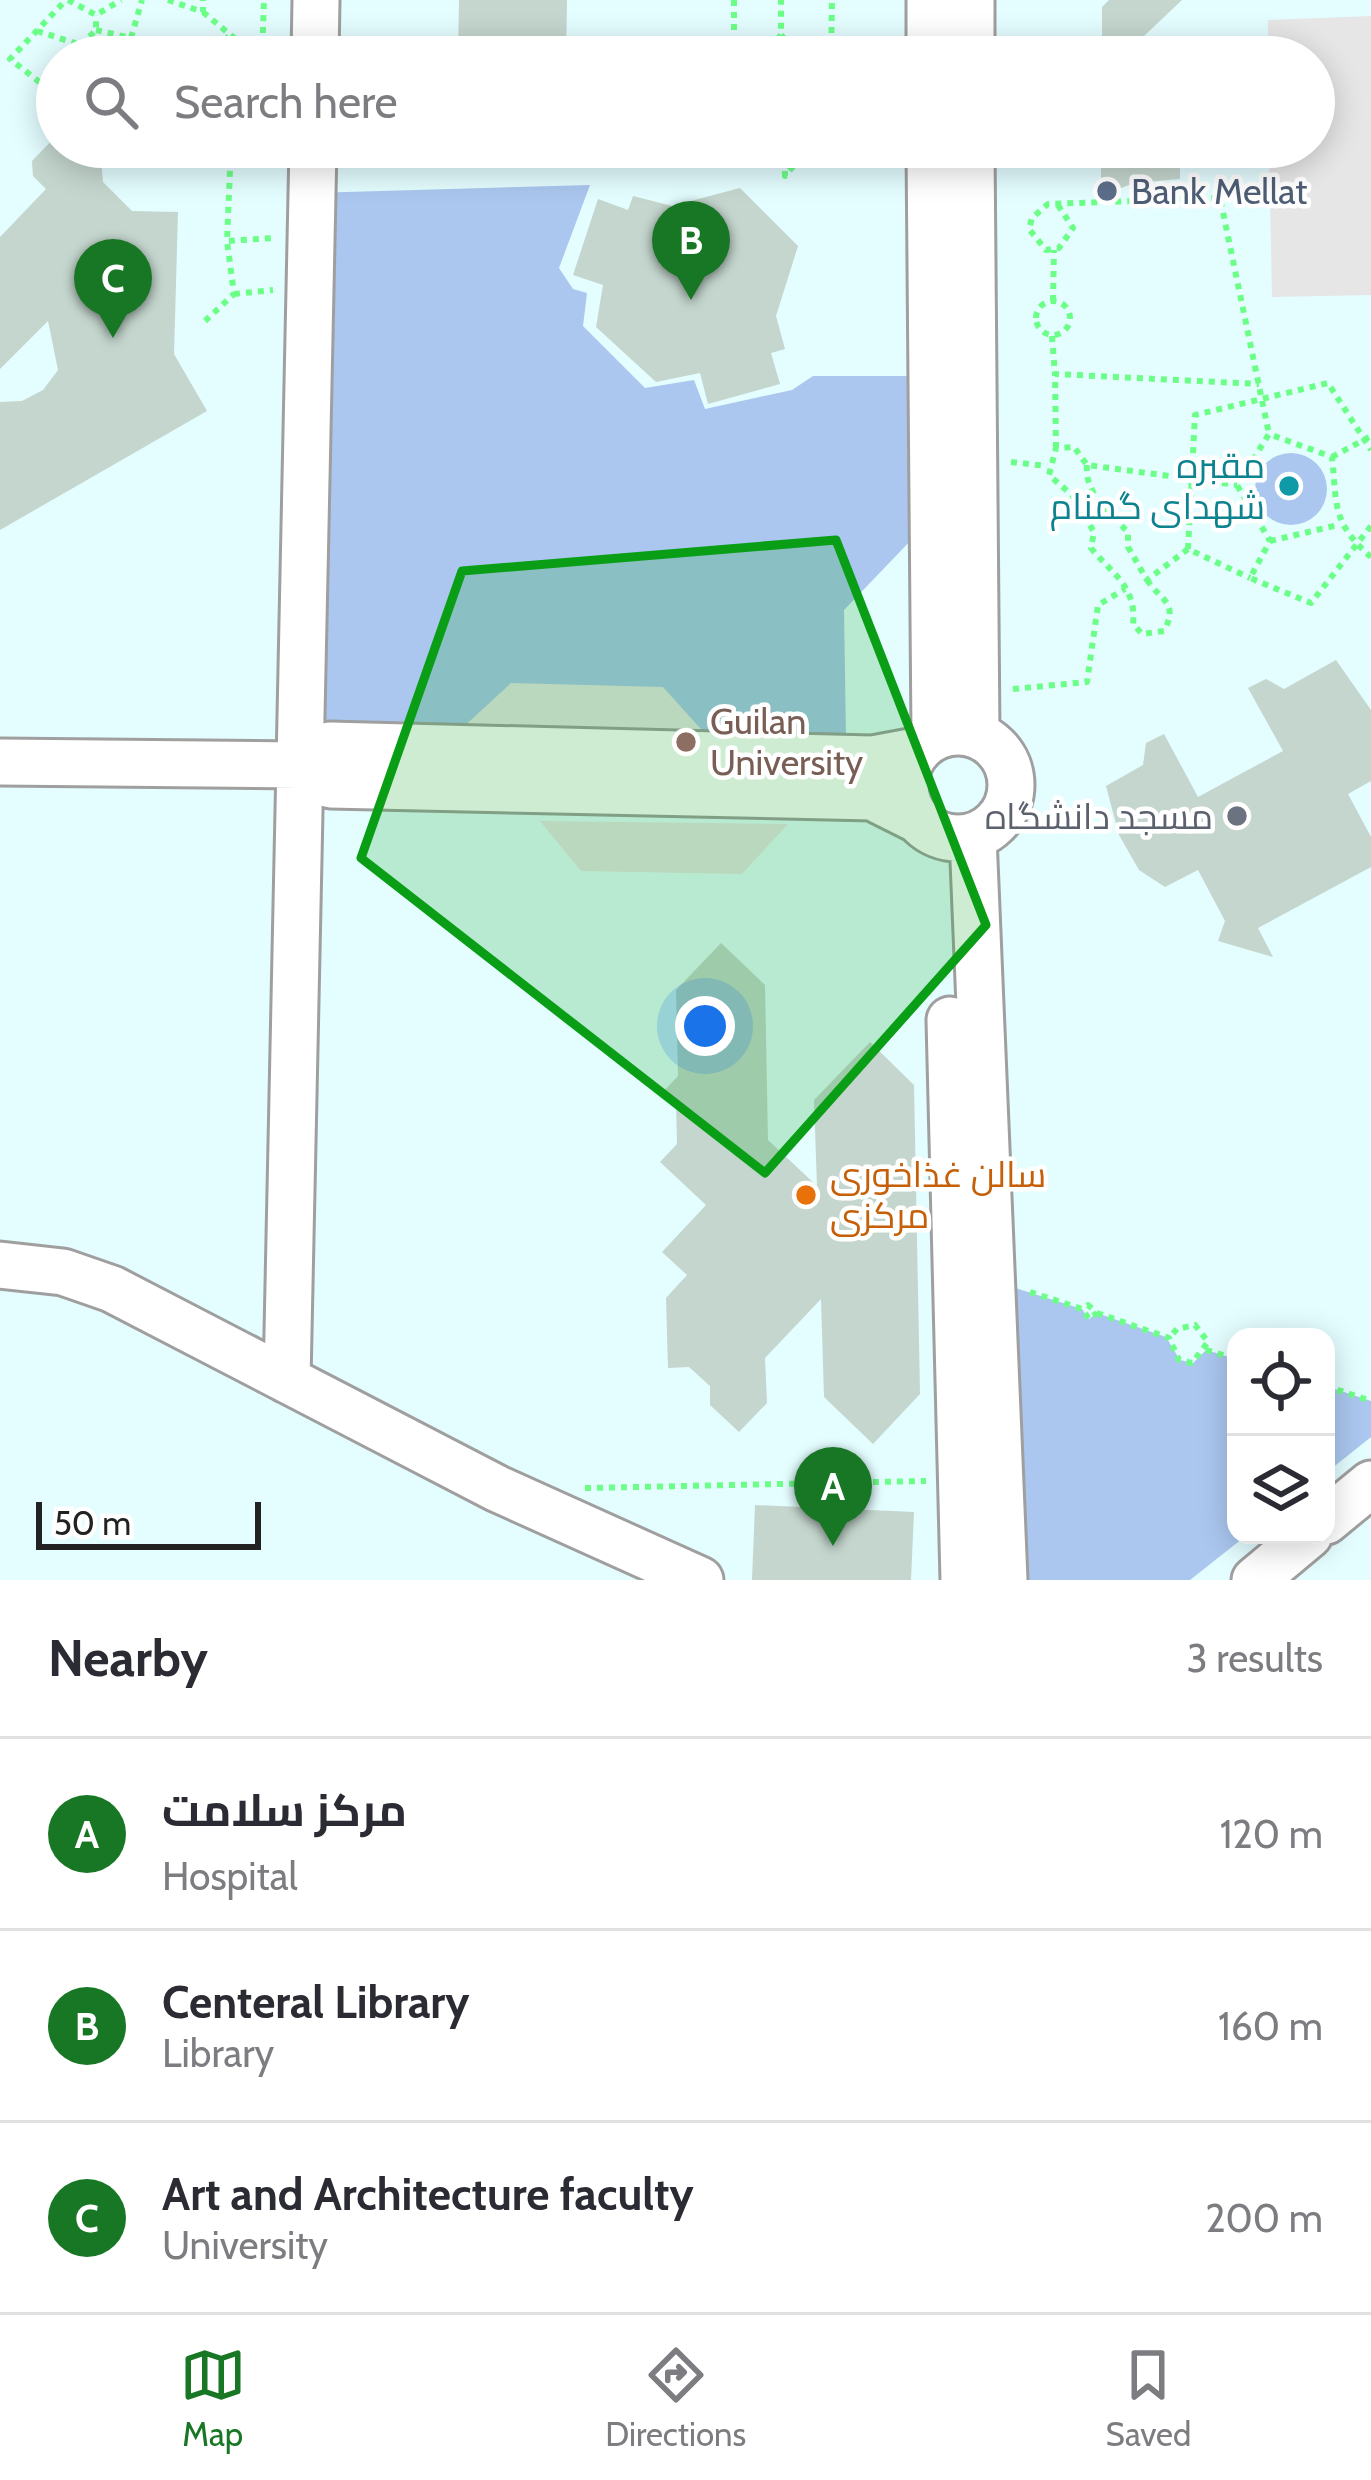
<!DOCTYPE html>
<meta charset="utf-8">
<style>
body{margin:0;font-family:Cabin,Cairo,sans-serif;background:#f2f2f3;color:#2b2b33}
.controls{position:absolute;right:36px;bottom:36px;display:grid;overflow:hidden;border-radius:24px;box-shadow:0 6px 30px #0003}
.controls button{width:108px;height:108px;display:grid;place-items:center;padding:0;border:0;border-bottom:3px solid #e1e1e2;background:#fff;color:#2b2b33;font:60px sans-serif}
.scale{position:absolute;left:36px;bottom:30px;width:225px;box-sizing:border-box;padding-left:12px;border:6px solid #222;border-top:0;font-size:33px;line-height:42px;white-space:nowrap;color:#222;-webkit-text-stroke:9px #fff;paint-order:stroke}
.you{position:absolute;left:705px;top:1026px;width:42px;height:42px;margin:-30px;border:9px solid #fff;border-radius:50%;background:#1a73e8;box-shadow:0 0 0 18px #1a73e833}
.badge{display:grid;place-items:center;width:78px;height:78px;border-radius:50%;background:#187724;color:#fff;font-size:39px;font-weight:700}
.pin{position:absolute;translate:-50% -99px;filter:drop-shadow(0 3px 6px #0008)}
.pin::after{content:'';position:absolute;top:63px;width:42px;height:36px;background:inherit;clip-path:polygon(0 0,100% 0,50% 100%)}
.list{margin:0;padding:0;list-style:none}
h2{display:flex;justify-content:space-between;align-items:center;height:156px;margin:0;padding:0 48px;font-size:51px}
h2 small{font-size:39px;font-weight:400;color:#7c7c81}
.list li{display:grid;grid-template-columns:78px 1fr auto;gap:36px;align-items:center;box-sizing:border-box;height:192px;padding:0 48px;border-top:3px solid #e1e1e2}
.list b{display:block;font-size:45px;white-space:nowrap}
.list p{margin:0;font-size:39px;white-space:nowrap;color:#7c7c81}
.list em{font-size:39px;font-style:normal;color:#7c7c81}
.icon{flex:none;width:66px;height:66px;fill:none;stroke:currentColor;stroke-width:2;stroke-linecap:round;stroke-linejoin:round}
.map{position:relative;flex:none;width:1371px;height:1580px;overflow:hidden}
.search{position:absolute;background:#fff;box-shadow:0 6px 30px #0003;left:36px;right:36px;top:36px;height:132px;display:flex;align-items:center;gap:30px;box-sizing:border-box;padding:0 42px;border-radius:66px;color:#7c7c81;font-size:45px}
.sheet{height:732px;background:#fff}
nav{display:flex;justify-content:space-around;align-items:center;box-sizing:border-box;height:168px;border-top:3px solid #e1e1e2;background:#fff;font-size:33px;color:#7c7c81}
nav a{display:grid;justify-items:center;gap:6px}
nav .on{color:#187724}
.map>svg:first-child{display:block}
.education{fill:#e4fdff;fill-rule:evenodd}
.grass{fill:#abc7ef}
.parking{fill:#e6e6e6}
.building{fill:#c4d6ce}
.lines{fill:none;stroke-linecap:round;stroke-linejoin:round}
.minor-casing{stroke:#9f9f9f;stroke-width:51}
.path{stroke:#6cff88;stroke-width:6;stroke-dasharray:6 6;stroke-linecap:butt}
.minor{stroke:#fff;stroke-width:45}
.marked{fill:#0a9e17;fill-opacity:0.2;stroke:#0a9e17;stroke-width:9;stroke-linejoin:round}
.service-dot{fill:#5c6f8a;stroke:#fff;stroke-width:4.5}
.culture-dot{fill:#0f9aa8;stroke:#fff;stroke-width:4.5}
.education-dot{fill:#8d6e63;stroke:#fff;stroke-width:4.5}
.worship-dot{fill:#6b7280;stroke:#fff;stroke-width:4.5}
.food-dot{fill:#e8710a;stroke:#fff;stroke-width:4.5}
.labels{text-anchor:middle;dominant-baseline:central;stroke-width:9;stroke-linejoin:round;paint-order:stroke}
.service-label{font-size:36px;fill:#4e5e75;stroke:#fff;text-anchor:start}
.culture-label{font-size:36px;fill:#0d838f;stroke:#fff;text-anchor:end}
.education-label{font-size:36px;fill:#785e54;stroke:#fff;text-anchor:start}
.worship-label{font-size:36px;fill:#5b616d;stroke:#fff;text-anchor:end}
.food-label{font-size:36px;fill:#c56008;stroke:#fff;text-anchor:start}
</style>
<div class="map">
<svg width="1371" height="1580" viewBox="0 0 1371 1580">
<rect width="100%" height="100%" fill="#e8f2f0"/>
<path class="education" d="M 0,0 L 1371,0 L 1371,1580 L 0,1580 ZM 57,57 L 1314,57 L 1314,147 L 57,147 ZM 1236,1337 L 1326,1337 L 1326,1535 L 1236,1535 Z"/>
<path class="grass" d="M 590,185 L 559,268 L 573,289 L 587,293 L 583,326 L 645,388 L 694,380 L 705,409 L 792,390 L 813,376 L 918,376 L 916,535 L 844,610 L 846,739 L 459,731 L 299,721 L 312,193 Z
M1255 489a36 36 0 1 1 72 0a36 36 0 1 1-72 0Z
M 1009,1286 L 1082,1309 L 1089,1319 L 1097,1313 L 1166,1337 L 1180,1360 L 1193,1363 L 1206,1350 L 1236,1359 L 1236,1535 L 1247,1535 L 1190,1580 L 1024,1580 Z
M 1326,1386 L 1371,1401 L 1371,1437 L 1326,1473 Z"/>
<path class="parking" d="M 1371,16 L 1371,295 L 1272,297 L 1269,147 L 1314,147 L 1314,57 L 1268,57 L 1268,20 Z
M 511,683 L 663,687 L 709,738 L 459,731 Z
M 540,821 L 788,824 L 742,874 L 581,871 Z"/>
<path class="building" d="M 459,0 L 567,0 L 566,57 L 458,57 Z
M 1109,0 L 1182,0 L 1143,37 L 1180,40 L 1180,57 L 1102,57 L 1102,7 Z
M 57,135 L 57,147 L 100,147 L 103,182 L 132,211 L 178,212 L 174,354 L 207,411 L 0,530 L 0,402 L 22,401 L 43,390 L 58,370 L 48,321 L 0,369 L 0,237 L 46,189 L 33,176 L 32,161 Z
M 457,147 L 565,147 L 565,156 L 457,155 Z
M 1101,147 L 1180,147 L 1180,179 L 1134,183 L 1101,196 Z
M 740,188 L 798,246 L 776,316 L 785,349 L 771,353 L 780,384 L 708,404 L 700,373 L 656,382 L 596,327 L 603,285 L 573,275 L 598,199 L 628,210 L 633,196 L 672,206 Z
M 1336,660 L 1371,710 L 1371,781 L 1348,794 L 1371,837 L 1371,867 L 1258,928 L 1273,957 L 1218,941 L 1225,921 L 1198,870 L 1165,887 L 1139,870 L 1119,835 L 1106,786 L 1143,765 L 1146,743 L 1164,734 L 1198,797 L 1283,751 L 1248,688 L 1266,679 L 1284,689 Z
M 721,943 L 765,985 L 768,1140 L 817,1186 L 814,1100 L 870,1042 L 914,1085 L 920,1394 L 873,1444 L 824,1397 L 821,1299 L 765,1358 L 767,1403 L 739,1432 L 710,1405 L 710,1386 L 689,1367 L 668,1368 L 666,1298 L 687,1275 L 662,1252 L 706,1205 L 660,1162 L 677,1144 L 676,1102 L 664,1091 L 678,1076 L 676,990 Z
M 755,1505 L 914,1512 L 911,1580 L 752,1580 Z"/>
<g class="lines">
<defs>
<path id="minor" d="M 315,57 L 316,0
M 930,57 L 930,0
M 971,57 L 971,0
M 930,147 L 935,735
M 971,147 L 976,734
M905 785a53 53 0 1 1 106 0a53 53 0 1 1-106 0Z
M 0,762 L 298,765
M 914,818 L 872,797 L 330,785 L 298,765 L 330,745 L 872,759 L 915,751
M 973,837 L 1004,1580
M 950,1020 L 964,1580
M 0,1265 L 63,1272 L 112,1289 L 498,1489 L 700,1580
M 287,1380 L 313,147
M 1326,1521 L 1371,1484
M 1255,1580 L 1309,1535"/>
</defs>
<use href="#minor" class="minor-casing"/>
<path class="path" d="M 68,0 L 96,15 L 121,0
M 168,0 L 203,12 L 203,0
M 734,0 L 734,57
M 203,12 L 257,57
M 96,30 L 131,38 L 142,0
M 37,31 L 81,45 L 69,57
M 781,35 L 800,57
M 131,38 L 176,57
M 781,38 L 782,57
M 81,45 L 96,30 L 96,15
M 207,57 L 230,35
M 262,57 L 264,0
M 761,57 L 781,35 L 781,0
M 831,57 L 832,0
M 57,69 L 42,84 L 10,59 L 66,0
M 231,147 L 227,241 L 274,238
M 738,147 L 739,160 L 761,147
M 784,147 L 785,176 L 809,147
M 1058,205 L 1073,228 L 1059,248 L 1046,250 L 1029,229 L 1032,218 L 1048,204 L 1220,198 L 1269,434
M 234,294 L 273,290
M 1053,301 L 1054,250
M1036 318a17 17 0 1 1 34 0a17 17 0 1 1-34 0Z
M 205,321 L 234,294 L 227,241
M 1052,336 L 1055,374
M 1056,448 L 1055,374 L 1259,384
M 1332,457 L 1371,436
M 1011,462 L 1047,466
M 1087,465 C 1084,493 1111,515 1128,532 L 1128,547 L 1147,580 L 1188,549 L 1250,578
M 1371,526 L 1311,603 L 1250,578 L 1270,541 L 1237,485 L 1269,434 L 1332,457 C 1337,506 1332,523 1371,557
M 1270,541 L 1338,525
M 1188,549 L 1195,415 L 1328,383 L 1371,450
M 1147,580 C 1161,601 1179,602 1164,631 L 1142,634 L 1133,624 C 1137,586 1110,572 1091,548 L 1094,532 L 1072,495 L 1049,475 L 1056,448 L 1074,447 L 1087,465 L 1237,485
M 1013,689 L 1087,682 L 1098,605 L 1125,589
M 1030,1292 L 1082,1309 L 1089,1319 L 1097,1313 L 1088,1305 L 1082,1309
M 1097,1313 L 1169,1338 L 1179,1360 L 1192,1363 L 1208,1342 L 1195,1325 L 1177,1329 L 1169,1338
M 1206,1350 L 1236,1359
M 1326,1386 L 1371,1401
M 585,1488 L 926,1481"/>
<use href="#minor" class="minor"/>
</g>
<path class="marked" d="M 836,540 L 986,925 L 765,1173 L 361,858 L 462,571 Z"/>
<circle class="service-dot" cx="1107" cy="191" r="12"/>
<circle class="culture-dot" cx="1289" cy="486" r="12"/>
<circle class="education-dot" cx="686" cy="742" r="12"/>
<circle class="worship-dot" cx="1237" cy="816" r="12"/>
<circle class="food-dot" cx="806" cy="1195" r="12"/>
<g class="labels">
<g class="service-label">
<text x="1131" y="191">Bank Mellat</text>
</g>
<g class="culture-label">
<text x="1265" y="465">مقبره<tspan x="1265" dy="41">شهدای گمنام</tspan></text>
</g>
<g class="education-label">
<text x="710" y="721">Guilan<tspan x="710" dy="41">University</tspan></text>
</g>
<g class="worship-label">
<text x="1213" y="816">مسجد دانشگاه</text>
</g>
<g class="food-label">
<text x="830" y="1174">سالن غذاخوری<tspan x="830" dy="41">مرکزی</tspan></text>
</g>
</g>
</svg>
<div class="controls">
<button><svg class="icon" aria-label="locate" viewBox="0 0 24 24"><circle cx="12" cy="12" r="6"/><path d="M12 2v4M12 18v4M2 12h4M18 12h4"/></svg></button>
<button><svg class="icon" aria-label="layers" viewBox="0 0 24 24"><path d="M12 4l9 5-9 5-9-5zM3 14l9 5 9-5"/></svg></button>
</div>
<div class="scale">50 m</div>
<div class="you"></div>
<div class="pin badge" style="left:833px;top:1546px">A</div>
<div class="pin badge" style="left:691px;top:300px">B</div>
<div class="pin badge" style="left:113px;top:338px">C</div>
<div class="search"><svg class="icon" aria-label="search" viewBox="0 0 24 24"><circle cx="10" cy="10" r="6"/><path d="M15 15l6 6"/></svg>Search here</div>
</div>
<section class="sheet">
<h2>Nearby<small>3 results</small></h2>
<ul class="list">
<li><span class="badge">A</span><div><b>مرکز سلامت</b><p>Hospital</p></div><em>120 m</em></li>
<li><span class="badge">B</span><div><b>Centeral Library</b><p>Library</p></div><em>160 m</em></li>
<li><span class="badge">C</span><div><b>Art and Architecture faculty</b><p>University</p></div><em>200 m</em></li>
</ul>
</section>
<nav>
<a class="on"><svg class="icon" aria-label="map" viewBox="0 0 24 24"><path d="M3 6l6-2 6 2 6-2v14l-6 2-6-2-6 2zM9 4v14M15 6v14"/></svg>Map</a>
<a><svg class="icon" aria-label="directions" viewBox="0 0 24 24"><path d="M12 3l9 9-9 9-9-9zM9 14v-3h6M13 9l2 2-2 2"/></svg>Directions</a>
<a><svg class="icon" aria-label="saved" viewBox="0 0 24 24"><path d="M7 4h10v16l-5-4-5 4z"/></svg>Saved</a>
</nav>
